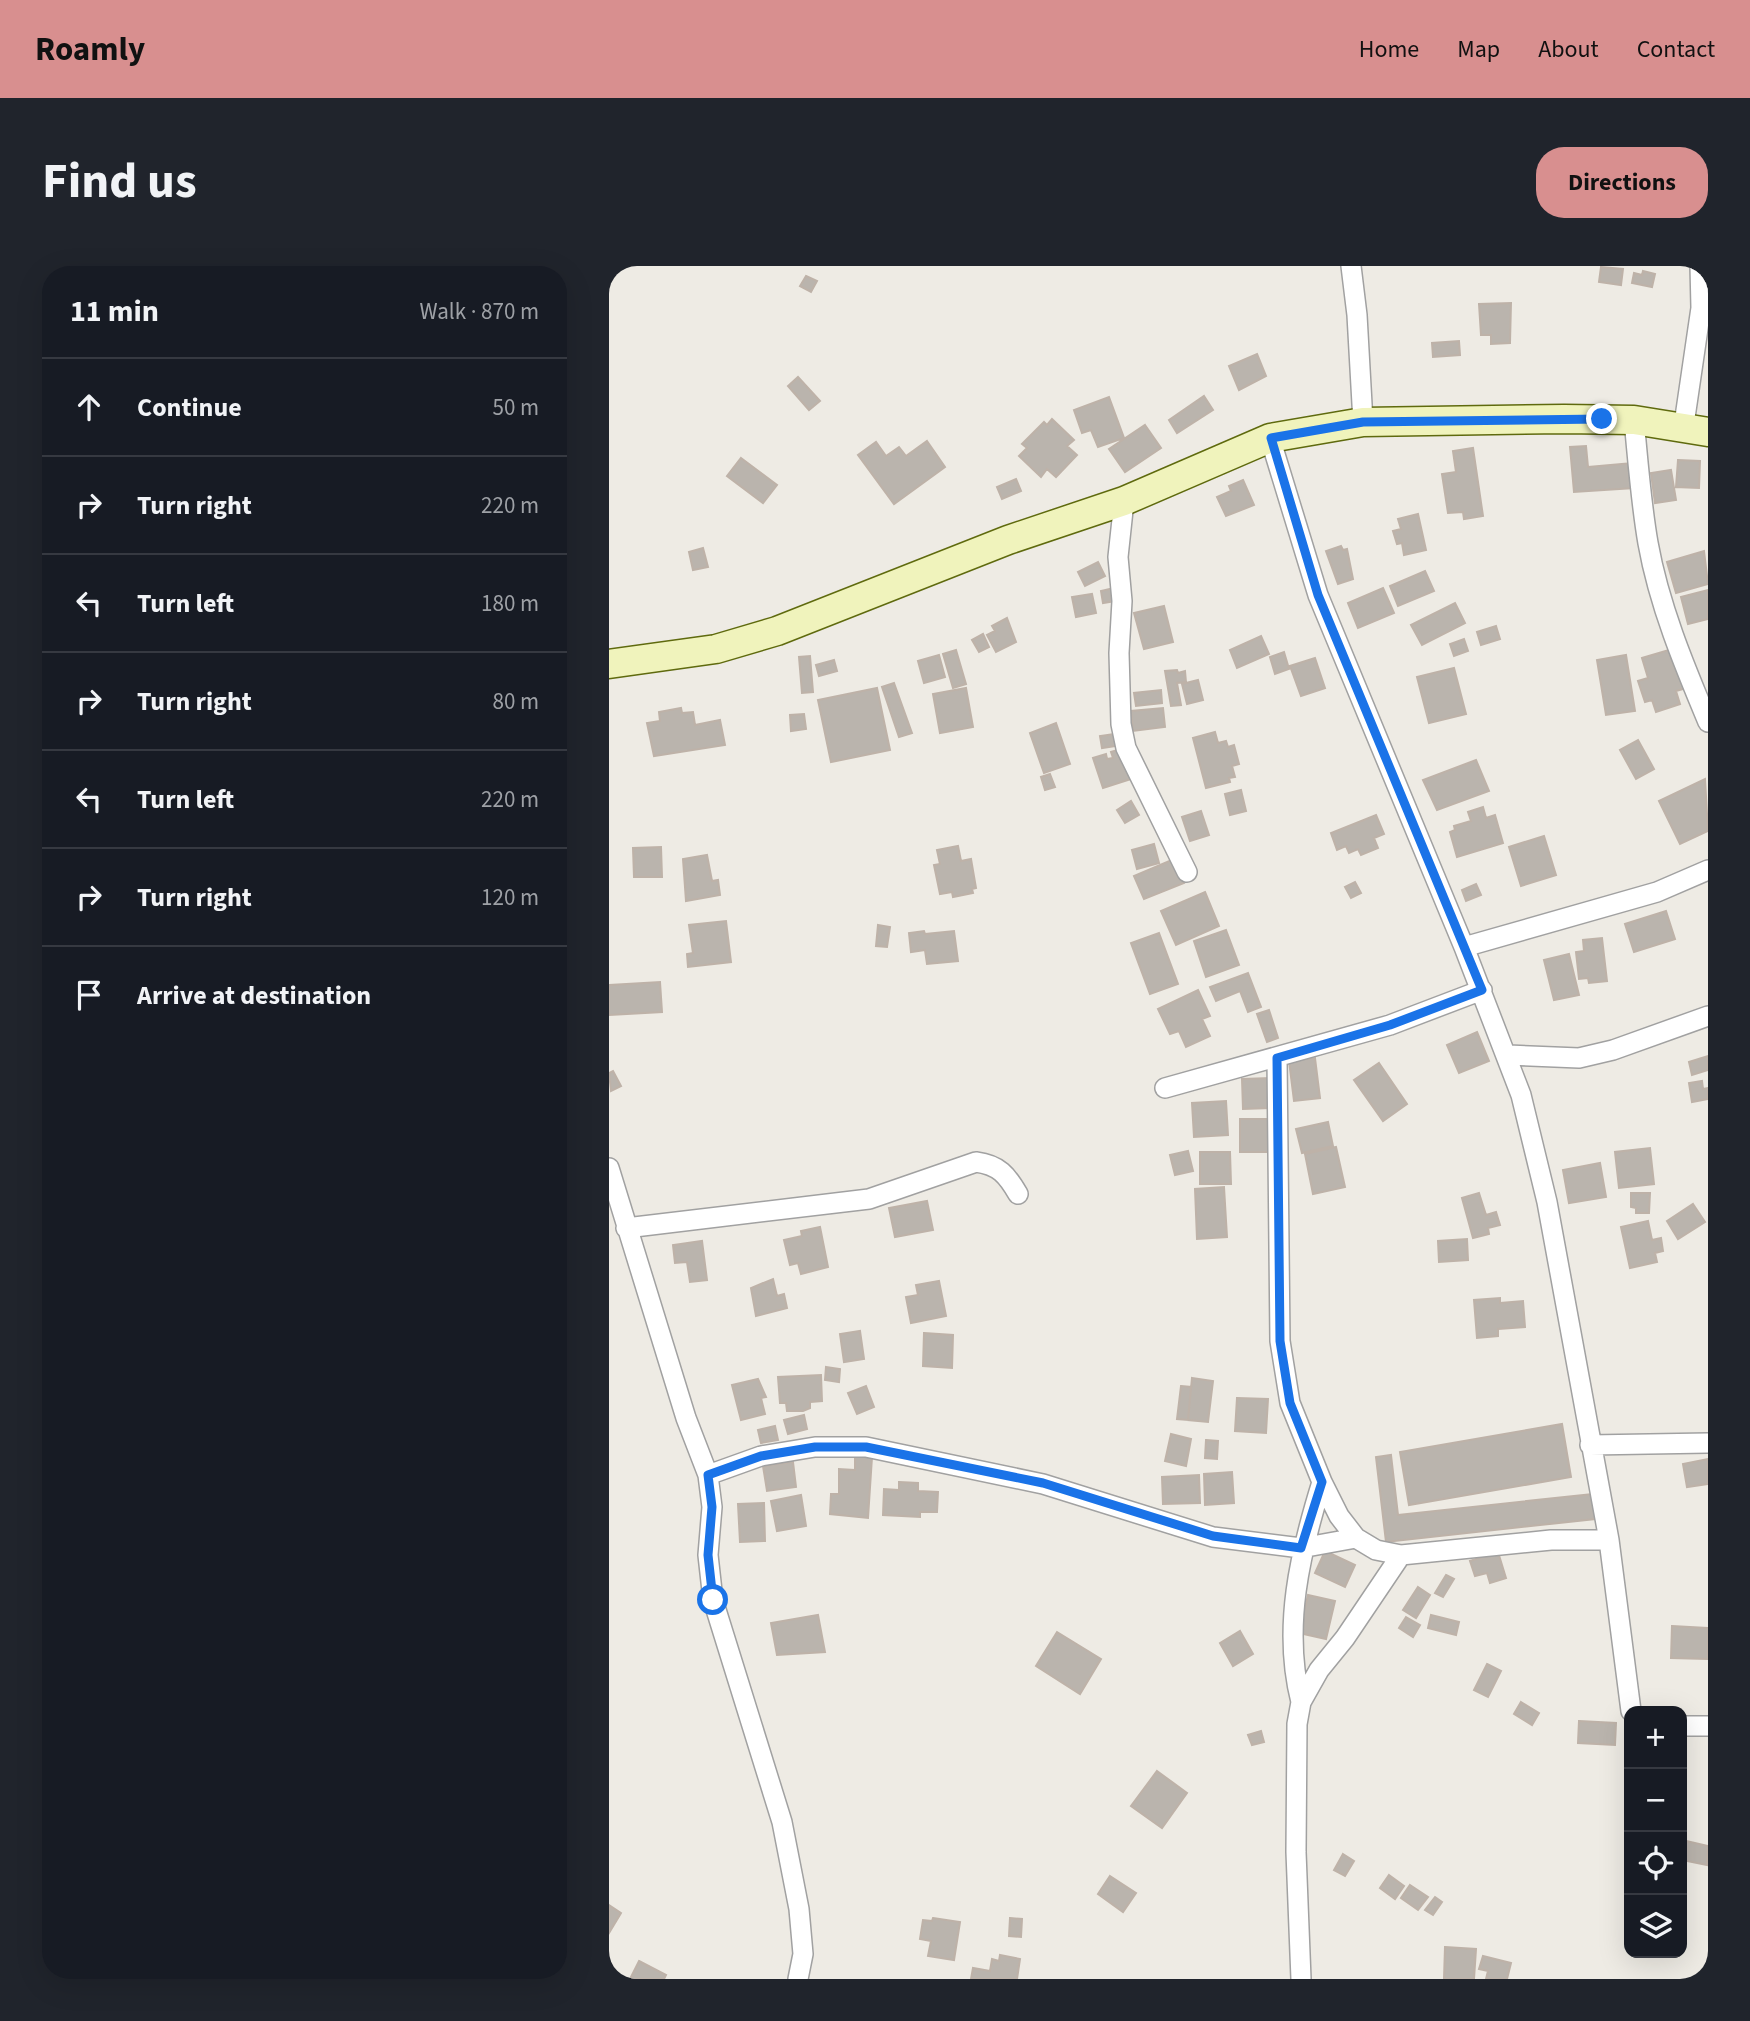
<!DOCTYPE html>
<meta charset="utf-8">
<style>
body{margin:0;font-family:"Source Sans 3",sans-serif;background:#20242c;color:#f1f3f6}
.controls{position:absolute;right:21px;bottom:21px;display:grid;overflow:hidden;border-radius:14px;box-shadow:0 7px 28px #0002}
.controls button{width:63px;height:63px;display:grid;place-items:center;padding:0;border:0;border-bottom:2px solid #363941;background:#171b24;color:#f1f3f6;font:35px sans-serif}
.stop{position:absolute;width:21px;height:21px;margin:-16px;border:5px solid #1a73e8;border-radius:50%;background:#fff}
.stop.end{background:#1a73e8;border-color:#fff;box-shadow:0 2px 7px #0008}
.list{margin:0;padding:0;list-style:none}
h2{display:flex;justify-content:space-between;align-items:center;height:91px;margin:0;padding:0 28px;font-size:30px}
h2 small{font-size:23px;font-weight:400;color:#9ea1a6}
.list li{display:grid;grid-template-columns:46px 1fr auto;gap:21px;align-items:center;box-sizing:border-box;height:98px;padding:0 28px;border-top:2px solid #363941}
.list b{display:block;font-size:26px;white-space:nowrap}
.list em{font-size:23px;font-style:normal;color:#9ea1a6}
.icon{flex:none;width:38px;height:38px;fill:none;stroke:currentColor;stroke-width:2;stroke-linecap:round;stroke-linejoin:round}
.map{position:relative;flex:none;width:1099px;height:1713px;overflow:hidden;border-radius:28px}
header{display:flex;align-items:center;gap:42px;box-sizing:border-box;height:98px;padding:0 35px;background:#d88f8f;color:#111}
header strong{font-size:33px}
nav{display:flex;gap:38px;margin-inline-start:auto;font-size:24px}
.intro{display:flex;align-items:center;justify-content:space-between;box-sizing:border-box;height:168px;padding:0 42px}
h1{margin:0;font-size:49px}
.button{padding:18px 32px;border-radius:28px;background:#d88f8f;color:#111;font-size:24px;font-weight:700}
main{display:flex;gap:42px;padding:0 42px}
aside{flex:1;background:#171b24;border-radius:28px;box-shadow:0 7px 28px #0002}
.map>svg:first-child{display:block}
.building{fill:#bab4ad;stroke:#beb2a8;stroke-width:2}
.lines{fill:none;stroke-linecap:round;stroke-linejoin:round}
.street-casing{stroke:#a1a1a1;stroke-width:22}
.secondary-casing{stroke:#5f6a0e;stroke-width:31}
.street{stroke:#fff;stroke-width:19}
.secondary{stroke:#f0f3bc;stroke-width:28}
.route{stroke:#1a73e8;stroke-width:9}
</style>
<header>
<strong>Roamly</strong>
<nav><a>Home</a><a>Map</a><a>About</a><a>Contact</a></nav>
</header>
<div class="intro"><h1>Find us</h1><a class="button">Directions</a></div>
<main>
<aside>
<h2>11 min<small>Walk · 870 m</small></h2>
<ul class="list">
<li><svg class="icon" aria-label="ahead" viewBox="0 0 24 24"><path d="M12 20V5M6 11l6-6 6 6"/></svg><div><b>Continue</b></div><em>50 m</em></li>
<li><svg class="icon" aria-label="right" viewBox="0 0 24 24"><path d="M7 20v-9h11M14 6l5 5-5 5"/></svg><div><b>Turn right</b></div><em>220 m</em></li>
<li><svg class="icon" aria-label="left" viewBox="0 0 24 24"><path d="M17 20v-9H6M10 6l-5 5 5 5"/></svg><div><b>Turn left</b></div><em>180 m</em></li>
<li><svg class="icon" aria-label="right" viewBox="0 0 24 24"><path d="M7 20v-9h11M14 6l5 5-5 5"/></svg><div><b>Turn right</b></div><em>80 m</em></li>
<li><svg class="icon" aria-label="left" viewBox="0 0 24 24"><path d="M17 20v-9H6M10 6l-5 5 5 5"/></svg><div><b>Turn left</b></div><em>220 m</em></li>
<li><svg class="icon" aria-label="right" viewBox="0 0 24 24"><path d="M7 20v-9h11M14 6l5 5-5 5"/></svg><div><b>Turn right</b></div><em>120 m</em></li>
<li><svg class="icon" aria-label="arrive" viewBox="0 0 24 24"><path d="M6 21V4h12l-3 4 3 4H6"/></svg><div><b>Arrive at destination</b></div></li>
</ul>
</aside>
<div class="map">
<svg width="1099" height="1713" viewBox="0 0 1099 1713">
<rect width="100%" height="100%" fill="#eeebe4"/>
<path class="building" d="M 992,1 L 1014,3 L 1012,19 L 990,16 Z
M 1034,5 L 1046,8 L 1043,21 L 1023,17 L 1025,7 L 1033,9 Z
M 197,10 L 208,15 L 202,26 L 191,20 Z
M 902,37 L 901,77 L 882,78 L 882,69 L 872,69 L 870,38 Z
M 850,75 L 851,89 L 824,91 L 823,77 Z
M 648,88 L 657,110 L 630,124 L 620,100 Z
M 189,111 L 211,135 L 200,144 L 179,120 Z
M 595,130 L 604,144 L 568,167 L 560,154 Z
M 500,131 L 515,172 L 489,181 L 482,164 L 473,167 L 465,144 Z
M 443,153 L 465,174 L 458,180 L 468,189 L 447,211 L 438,203 L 432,211 L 410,190 L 418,182 L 413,178 L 435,156 L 438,159 Z
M 536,159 L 552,182 L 516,206 L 500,183 Z
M 318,175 L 336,201 L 285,238 L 249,189 L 267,176 L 277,190 L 290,181 L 297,190 Z
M 977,180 L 979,201 L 1023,197 L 1025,222 L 965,226 L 961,181 Z
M 864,182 L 874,250 L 855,253 L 854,246 L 839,247 L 833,208 L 847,206 L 844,185 Z
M 132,192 L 168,219 L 154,237 L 118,210 Z
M 1069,194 L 1091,195 L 1090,222 L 1067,221 Z
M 1062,204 L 1067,234 L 1046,237 L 1042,207 Z
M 407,213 L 412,225 L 393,233 L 388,221 Z
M 634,214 L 645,239 L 617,250 L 608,231 L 622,225 L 620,220 Z
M 809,248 L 817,284 L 795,289 L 793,277 L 788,278 L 784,265 L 792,263 L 789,253 Z
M 732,280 L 734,284 L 738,283 L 744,313 L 729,318 L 717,285 Z
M 94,282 L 99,301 L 84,304 L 80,286 Z
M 1095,285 L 1099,318 L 1067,327 L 1058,296 Z
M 489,296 L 496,310 L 476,320 L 469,306 Z
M 816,305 L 825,325 L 789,340 L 781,320 Z
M 505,322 L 507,335 L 494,337 L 492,325 Z
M 774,322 L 785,347 L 749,362 L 739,337 Z
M 1099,324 L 1099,353 L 1079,358 L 1072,331 Z
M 483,328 L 487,347 L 467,351 L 463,331 Z
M 846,337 L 856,357 L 813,379 L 802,359 Z
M 555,340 L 564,376 L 535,383 L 525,347 Z
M 398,352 L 407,376 L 387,386 L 378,369 L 386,365 L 383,360 Z
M 887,360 L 891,373 L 872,379 L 868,366 Z
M 374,368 L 380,381 L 370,386 L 363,374 Z
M 652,370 L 660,388 L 628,402 L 621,384 Z
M 855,373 L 859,385 L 845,390 L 841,378 Z
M 347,384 L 357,418 L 344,422 L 334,388 Z
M 1060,384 L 1066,401 L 1074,398 L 1081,421 L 1067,425 L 1071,438 L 1047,446 L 1043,434 L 1036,436 L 1029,415 L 1039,412 L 1033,392 Z
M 675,386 L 680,403 L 666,408 L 661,391 Z
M 330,389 L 336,411 L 315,417 L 309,395 Z
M 1017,389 L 1026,445 L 997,449 L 988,394 Z
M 201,390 L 204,426 L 193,427 L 190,391 Z
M 706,392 L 716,422 L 692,430 L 681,400 Z
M 225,394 L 228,405 L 210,410 L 207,399 Z
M 845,402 L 857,448 L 820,457 L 808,411 Z
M 568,404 L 569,407 L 576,405 L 577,416 L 568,417 L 572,439 L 562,440 L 556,405 Z
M 589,414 L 594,434 L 578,438 L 573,418 Z
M 285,417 L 303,467 L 290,471 L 273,421 Z
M 268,422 L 281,484 L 222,496 L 209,434 Z
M 357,422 L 364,461 L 331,467 L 324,428 Z
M 552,424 L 553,437 L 527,440 L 525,427 Z
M 72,442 L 73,447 L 84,446 L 86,459 L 111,454 L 116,479 L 45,490 L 38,457 L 51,455 L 50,446 Z
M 554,442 L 556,461 L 524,465 L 522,445 Z
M 195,448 L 197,463 L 182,465 L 181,449 Z
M 447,457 L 461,498 L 435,507 L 421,467 Z
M 606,466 L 609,477 L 617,475 L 619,481 L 625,479 L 630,498 L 623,500 L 626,511 L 620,512 L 621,516 L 597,522 L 584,472 Z
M 506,468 L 507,480 L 493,482 L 491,470 Z
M 1029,474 L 1045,503 L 1027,513 L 1011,484 Z
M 519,481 L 528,511 L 494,522 L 484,492 L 497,488 L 498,493 L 504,492 L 502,486 Z
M 867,494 L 880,525 L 828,544 L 814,514 Z
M 441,508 L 446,521 L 436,524 L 432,511 Z
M 1096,513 L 1099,565 L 1071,578 L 1050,535 Z
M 632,524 L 637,545 L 621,549 L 616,528 Z
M 522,535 L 530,549 L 516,557 L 508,544 Z
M 874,541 L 877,552 L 886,549 L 894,577 L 848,591 L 841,566 L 846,564 L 845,560 L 862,555 L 859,546 Z
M 592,545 L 600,569 L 581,575 L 573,551 Z
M 767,549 L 775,568 L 765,572 L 769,582 L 752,589 L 749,583 L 740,587 L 737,580 L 728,584 L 722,567 Z
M 935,570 L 947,609 L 912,620 L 900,581 Z
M 545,578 L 550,597 L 528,603 L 523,584 Z
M 349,580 L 352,595 L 362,593 L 367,622 L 363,623 L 364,627 L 344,631 L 343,626 L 331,628 L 325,599 L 331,598 L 328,584 Z
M 52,581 L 53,611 L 25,611 L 24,582 Z
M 98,589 L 103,615 L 109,614 L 111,629 L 77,635 L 74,593 Z
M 565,593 L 575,617 L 535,633 L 525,610 Z
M 746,616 L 752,627 L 742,632 L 736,621 Z
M 867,618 L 872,629 L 857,635 L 853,624 Z
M 596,626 L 610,660 L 567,679 L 552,645 Z
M 1057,645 L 1066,673 L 1025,686 L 1016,658 Z
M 117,655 L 122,696 L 79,701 L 78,688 L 84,687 L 80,659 Z
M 269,659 L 281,661 L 278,681 L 267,680 Z
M 617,664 L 630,699 L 597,711 L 585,675 Z
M 315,665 L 316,668 L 345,665 L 349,695 L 318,698 L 316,684 L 302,686 L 300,667 Z
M 550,667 L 569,718 L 541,728 L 522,677 Z
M 993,672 L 998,715 L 980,717 L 979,712 L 970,713 L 967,686 L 975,685 L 974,674 Z
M 960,688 L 970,729 L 945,734 L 935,694 Z
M 639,707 L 652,741 L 639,746 L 631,725 L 607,735 L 601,721 Z
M 51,716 L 53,746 L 0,749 L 0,719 Z
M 589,724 L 601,750 L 593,753 L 601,770 L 577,781 L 570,765 L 561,768 L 549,743 Z
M 660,744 L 669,772 L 658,776 L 648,748 Z
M 868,766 L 880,795 L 850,807 L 838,779 Z
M 1099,790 L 1099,804 L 1083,809 L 1080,796 Z
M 706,792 L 711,832 L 685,835 L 680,795 Z
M 770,797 L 798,838 L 774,855 L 745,814 Z
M 4,805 L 12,820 L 2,825 L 0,807 Z
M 666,812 L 667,842 L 634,843 L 633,813 Z
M 1093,815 L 1094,823 L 1099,822 L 1099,833 L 1083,836 L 1080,817 Z
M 617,835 L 619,869 L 585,871 L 583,837 Z
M 631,853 L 663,853 L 663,886 L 631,886 Z
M 719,856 L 724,880 L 693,887 L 687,863 Z
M 727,881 L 736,921 L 704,928 L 696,888 Z
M 1041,882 L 1045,918 L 1010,922 L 1006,886 Z
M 579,885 L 584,905 L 566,909 L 561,889 Z
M 591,886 L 621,886 L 622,918 L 591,918 Z
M 991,897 L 997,931 L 960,937 L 954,904 Z
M 615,921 L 618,971 L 588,973 L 586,923 Z
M 870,927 L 877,949 L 887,946 L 891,959 L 879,962 L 880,968 L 864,972 L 853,932 Z
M 1022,927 L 1041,927 L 1040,947 L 1027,947 L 1027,942 L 1022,941 Z
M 318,935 L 324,964 L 286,971 L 280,942 Z
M 1084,938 L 1096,956 L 1069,973 L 1058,955 Z
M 1039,955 L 1043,974 L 1052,972 L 1054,985 L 1046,987 L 1048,996 L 1021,1002 L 1012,961 Z
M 211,961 L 219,1001 L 192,1008 L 189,997 L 181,999 L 175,974 L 193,970 L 192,965 Z
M 858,973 L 859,994 L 830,996 L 829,975 Z
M 93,975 L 98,1014 L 81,1016 L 78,996 L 66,997 L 64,979 Z
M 164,1013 L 168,1030 L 175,1028 L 178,1042 L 147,1050 L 142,1022 Z
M 330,1015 L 337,1050 L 302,1057 L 297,1031 L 309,1029 L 307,1019 Z
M 891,1032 L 891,1037 L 914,1035 L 916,1061 L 889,1063 L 889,1070 L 868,1072 L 865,1034 Z
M 251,1065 L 255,1093 L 235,1096 L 231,1068 Z
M 315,1067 L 344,1069 L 343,1102 L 314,1100 Z
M 217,1101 L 231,1103 L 230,1116 L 216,1114 Z
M 212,1109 L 213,1135 L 201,1136 L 201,1142 L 194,1145 L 178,1145 L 177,1137 L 171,1137 L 169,1111 Z
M 583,1112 L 604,1115 L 599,1156 L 579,1154 Z
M 149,1113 L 157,1131 L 152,1132 L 156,1148 L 132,1154 L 123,1119 Z
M 257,1120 L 265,1141 L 248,1148 L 239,1127 Z
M 572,1120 L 582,1121 L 579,1154 L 568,1153 Z
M 628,1132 L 659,1133 L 657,1167 L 626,1165 Z
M 195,1149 L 198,1163 L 179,1168 L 175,1154 Z
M 953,1158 L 962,1211 L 800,1239 L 791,1186 Z
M 166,1160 L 169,1174 L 152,1177 L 149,1164 Z
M 562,1168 L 582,1173 L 577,1200 L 556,1195 Z
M 597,1174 L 609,1175 L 608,1193 L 596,1192 Z
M 782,1189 L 789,1249 L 983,1228 L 986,1253 L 777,1276 L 767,1191 Z
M 246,1191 L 263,1191 L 259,1252 L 221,1248 L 222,1228 L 230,1228 L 230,1203 L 246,1204 Z
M 1099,1193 L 1099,1218 L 1078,1221 L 1074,1198 Z
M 184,1196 L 187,1221 L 158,1225 L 154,1200 Z
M 623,1206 L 625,1237 L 596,1239 L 595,1208 Z
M 590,1209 L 591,1237 L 554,1238 L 553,1211 Z
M 290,1216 L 309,1217 L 309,1225 L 329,1226 L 328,1246 L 311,1246 L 311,1251 L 274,1249 L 275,1223 L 290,1224 Z
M 192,1229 L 197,1260 L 168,1265 L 162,1235 Z
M 155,1237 L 156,1275 L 131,1276 L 129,1238 Z
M 716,1285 L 746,1299 L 736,1321 L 706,1307 Z
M 889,1286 L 897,1312 L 881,1317 L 878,1307 L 866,1310 L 861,1295 Z
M 837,1309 L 845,1313 L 834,1331 L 826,1327 Z
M 809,1321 L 821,1329 L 807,1352 L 794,1344 Z
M 699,1329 L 726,1335 L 717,1373 L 690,1367 Z
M 209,1349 L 216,1386 L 168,1389 L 162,1357 Z
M 822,1349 L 850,1356 L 847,1369 L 819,1362 Z
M 797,1351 L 811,1359 L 804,1371 L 790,1362 Z
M 1063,1360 L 1099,1362 L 1099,1393 L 1062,1392 Z
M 631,1365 L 644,1388 L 624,1400 L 611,1377 Z
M 448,1366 L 492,1393 L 471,1428 L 427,1400 Z
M 878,1398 L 892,1405 L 879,1431 L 865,1424 Z
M 912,1436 L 930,1447 L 923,1459 L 905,1448 Z
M 970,1455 L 1007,1457 L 1006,1479 L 969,1477 Z
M 652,1465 L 655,1476 L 643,1479 L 639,1469 Z
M 548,1505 L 578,1527 L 553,1562 L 522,1540 Z
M 1073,1574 L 1099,1580 L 1098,1599 L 1073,1594 Z
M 734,1588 L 745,1595 L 736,1610 L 725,1604 Z
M 780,1609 L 795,1620 L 786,1633 L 771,1622 Z
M 501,1610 L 527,1627 L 514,1646 L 489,1628 Z
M 801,1619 L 819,1631 L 809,1644 L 792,1632 Z
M 826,1631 L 833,1636 L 824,1649 L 816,1644 Z
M 0,1639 L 12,1647 L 0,1667 Z
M 324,1652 L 351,1656 L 345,1694 L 319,1690 L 322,1675 L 311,1673 L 314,1654 L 323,1655 Z
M 401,1652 L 413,1653 L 412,1671 L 400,1670 Z
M 836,1681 L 867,1683 L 865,1713 L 835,1713 Z
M 391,1689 L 411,1693 L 408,1713 L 362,1713 L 364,1702 L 381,1705 L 383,1693 L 390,1695 Z
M 874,1690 L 902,1697 L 898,1713 L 877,1713 L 879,1705 L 870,1703 Z
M 30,1695 L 57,1709 L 55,1713 L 21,1713 Z"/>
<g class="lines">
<defs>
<path id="street" d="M 742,0 L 748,49 L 754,156
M 1025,154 C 1029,195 1032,237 1039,277 C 1050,339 1075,399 1099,456
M 1074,165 L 1092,42 L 1091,0
M 661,172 L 709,329 L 855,681 L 912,829 L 938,936 L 1000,1274 L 1022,1445
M 515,235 L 509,291 L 513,335 L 510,387 L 512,458 L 517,482 L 578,606
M 855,681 L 1048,626 L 1099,604
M 899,789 L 970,792 L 1004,784 L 1099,750
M 668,792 L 671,1075 L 681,1137 L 713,1216 L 730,1250 L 747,1272 L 767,1284 L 792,1289 L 942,1274 L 1000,1274
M 556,822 L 781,759 L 873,724
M 0,902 L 77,1152 L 99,1209 L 103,1241 L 99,1289 L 104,1334 L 173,1556 L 190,1643 L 194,1688 L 189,1713
M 17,962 L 260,933 L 367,896 C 390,899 398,909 409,928
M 981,1179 L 1099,1177
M 99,1209 L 152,1190 L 206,1181 L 257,1181 L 434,1218 L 604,1271 L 692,1282 L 747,1272
M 692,1436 C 673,1362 691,1287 713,1216
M 1073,1460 L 1099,1460
M 692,1713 L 687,1586 L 688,1458 L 692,1436 L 710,1404 L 736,1372 L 792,1289"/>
<path id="secondary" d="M 0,398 L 107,383 L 168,365 L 399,274 L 515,235 L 661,172 L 754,156 L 955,153 L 1025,154 L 1099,166"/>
</defs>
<use href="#street" class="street-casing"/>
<use href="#secondary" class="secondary-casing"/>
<use href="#street" class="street"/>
<use href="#secondary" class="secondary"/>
</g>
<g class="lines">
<path class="route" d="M 104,1334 L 99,1289 L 103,1241 L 99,1209 L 152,1190 L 206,1181 L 257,1181 L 434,1217 L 604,1270 L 692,1282 L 713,1216 L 681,1137 L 671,1075 L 668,792 L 781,759 L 873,724 L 709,329 L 662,172 L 754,156 L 993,153"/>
</g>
</svg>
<div class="controls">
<button>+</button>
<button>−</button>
<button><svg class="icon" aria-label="locate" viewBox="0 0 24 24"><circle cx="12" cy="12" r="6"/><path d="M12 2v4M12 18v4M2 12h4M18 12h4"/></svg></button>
<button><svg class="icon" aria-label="layers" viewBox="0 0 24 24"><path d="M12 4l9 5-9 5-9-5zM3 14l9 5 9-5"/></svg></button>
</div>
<div class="stop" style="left:104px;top:1334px"></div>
<div class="stop end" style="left:993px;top:153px"></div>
</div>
</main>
